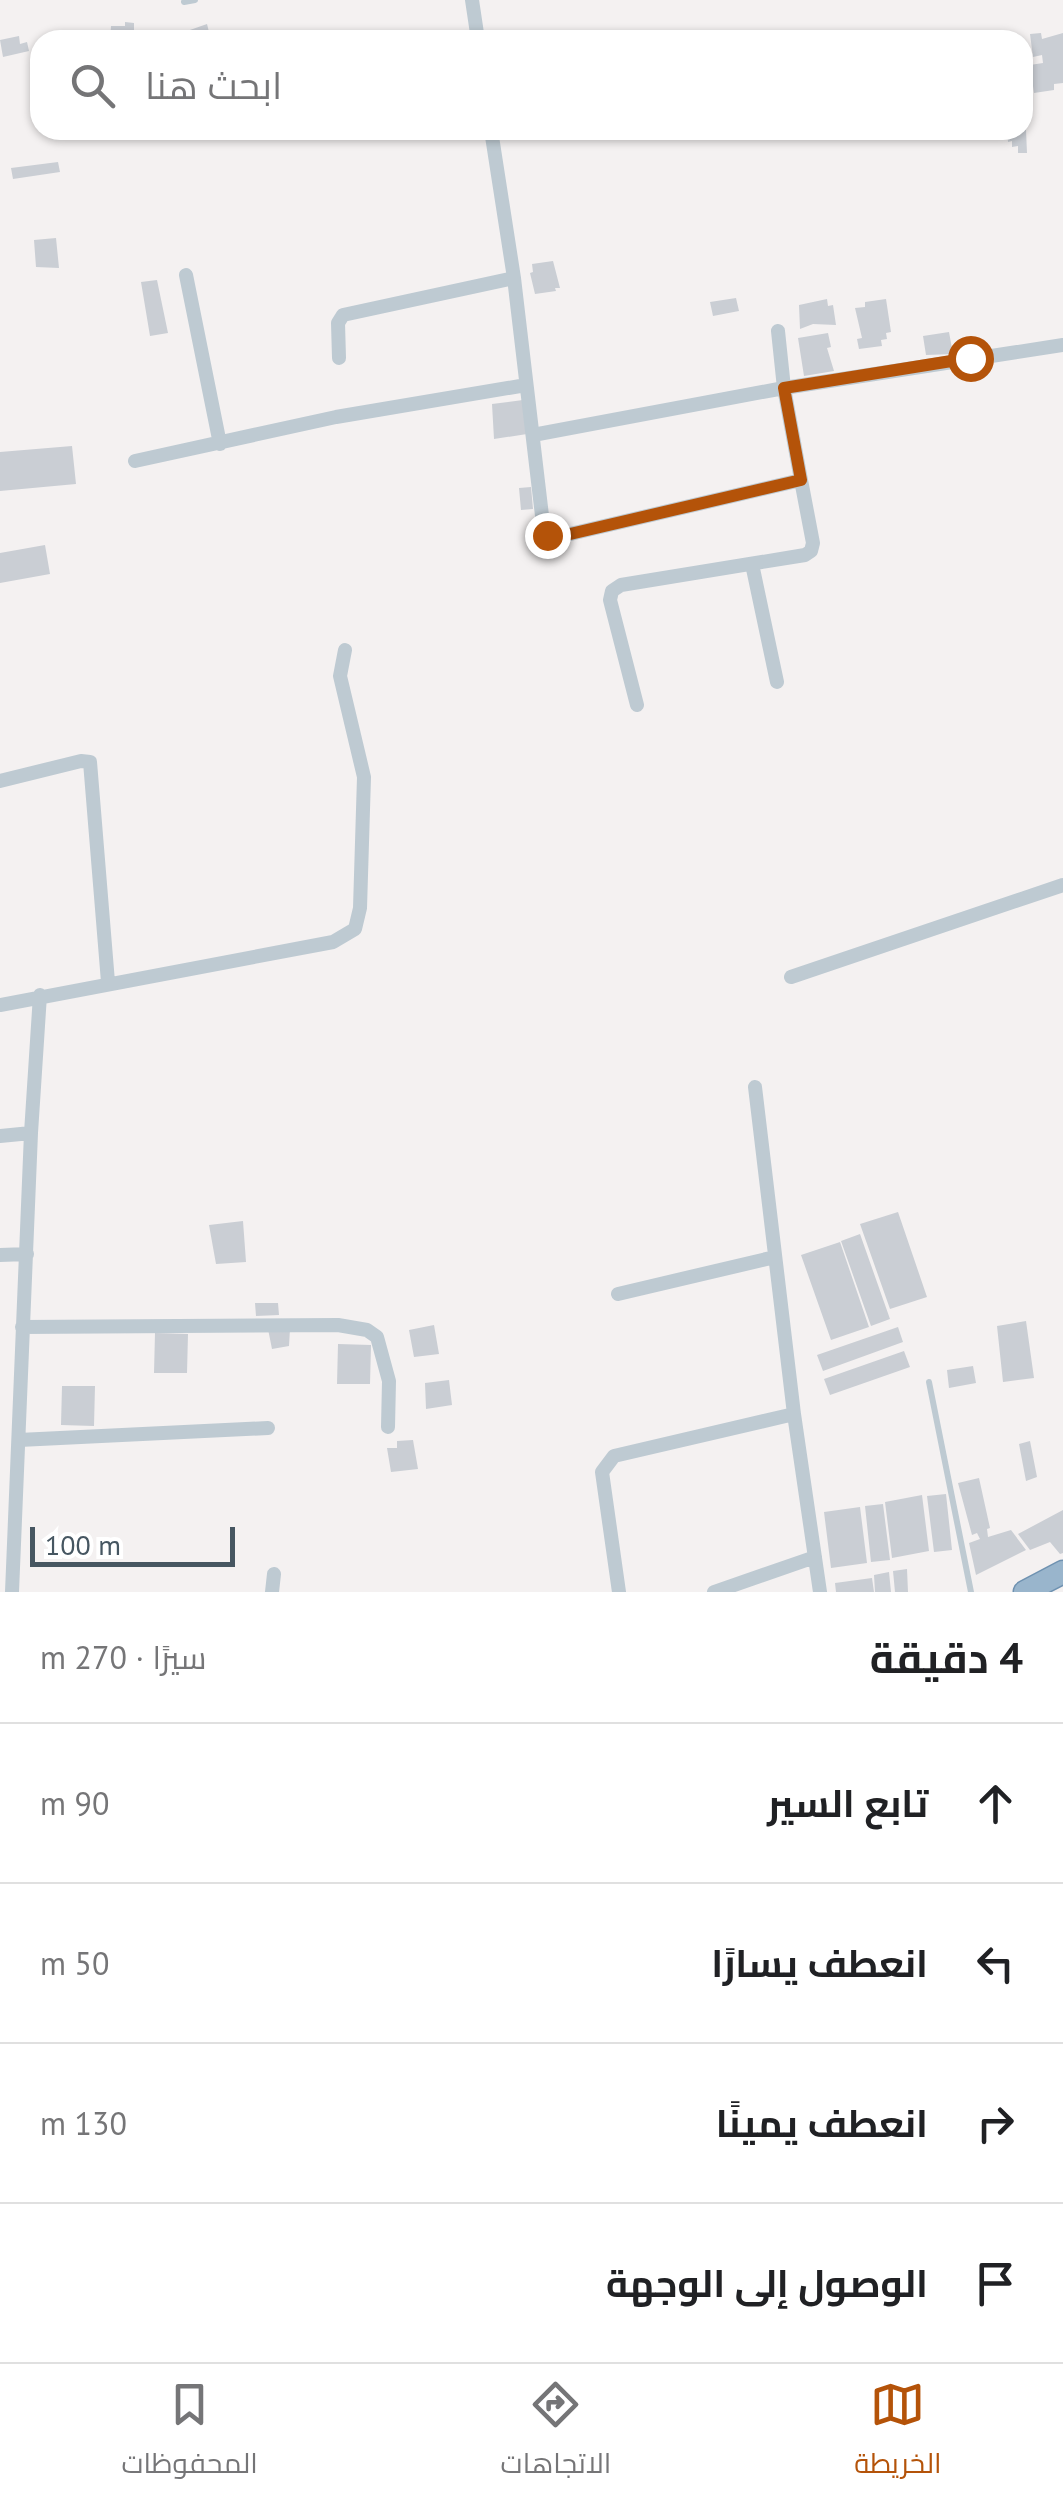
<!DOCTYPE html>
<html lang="ar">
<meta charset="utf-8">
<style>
body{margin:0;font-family:"PT Sans",Cairo,sans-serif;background:#f2f2f2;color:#202124;direction:rtl}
.scale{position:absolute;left:30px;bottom:25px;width:205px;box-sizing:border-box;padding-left:10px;border:5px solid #465661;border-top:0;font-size:28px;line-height:35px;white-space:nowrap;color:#465661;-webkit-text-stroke:8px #fff;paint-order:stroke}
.stop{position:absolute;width:30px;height:30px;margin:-22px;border:8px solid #b45309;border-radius:50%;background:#fff}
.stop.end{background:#b45309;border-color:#fff;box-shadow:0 2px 10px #0008}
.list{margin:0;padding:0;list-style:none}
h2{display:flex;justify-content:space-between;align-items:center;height:130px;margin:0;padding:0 40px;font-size:42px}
h2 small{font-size:32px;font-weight:400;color:#757577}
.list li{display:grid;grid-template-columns:65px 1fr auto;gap:30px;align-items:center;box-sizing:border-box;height:160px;padding:0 40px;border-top:2px solid #e0e0e0}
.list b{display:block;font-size:38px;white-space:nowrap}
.list em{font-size:32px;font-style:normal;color:#757577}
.icon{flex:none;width:55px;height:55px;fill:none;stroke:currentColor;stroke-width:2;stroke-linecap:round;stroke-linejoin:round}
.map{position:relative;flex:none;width:1063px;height:1592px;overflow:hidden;direction:ltr}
.search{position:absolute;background:#fff;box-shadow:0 2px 8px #0004;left:30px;right:30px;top:30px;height:110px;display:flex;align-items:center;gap:25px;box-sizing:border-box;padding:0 35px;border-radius:30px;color:#757577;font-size:38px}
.sheet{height:770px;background:#fff}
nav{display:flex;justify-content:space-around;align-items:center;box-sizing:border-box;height:140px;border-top:2px solid #e0e0e0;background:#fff;font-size:28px;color:#757577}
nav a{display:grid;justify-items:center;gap:5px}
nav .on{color:#b45309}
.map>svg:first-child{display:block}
.building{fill:#caced4}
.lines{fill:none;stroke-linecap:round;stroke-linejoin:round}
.trunk-casing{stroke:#6f92b1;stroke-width:25}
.service{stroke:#becad2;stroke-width:6}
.minor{stroke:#becad2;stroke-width:14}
.trunk{stroke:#99b5cc;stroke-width:22}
.route{stroke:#b45309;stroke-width:12}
</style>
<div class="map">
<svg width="1063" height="1592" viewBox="0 0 1063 1592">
<rect width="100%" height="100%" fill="#f4f1f1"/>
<path class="building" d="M 125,22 L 134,23 L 134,40 L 110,40 L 111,26 L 125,26 Z
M 207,24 L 211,40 L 189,40 L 187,31 Z
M 1041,33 L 1042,39 L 1063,33 L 1063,83 L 1054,84 L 1054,90 L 1034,93 L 1030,65 L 1043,63 L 1042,55 L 1033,57 L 1030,34 Z
M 19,36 L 20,44 L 27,42 L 29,51 L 3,57 L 0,40 Z
M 1007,130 L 1026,130 L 1027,153 L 1018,153 L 1018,146 L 1012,147 L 1012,141 L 1008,142 Z
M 58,162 L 60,172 L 13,179 L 11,168 Z
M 56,238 L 59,268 L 36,267 L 34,240 Z
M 553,261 L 560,288 L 555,288 L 556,291 L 535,294 L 530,273 L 533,272 L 532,264 Z
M 157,280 L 168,333 L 150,336 L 141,282 Z
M 736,298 L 739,311 L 713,316 L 710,302 Z
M 827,299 L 828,306 L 833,305 L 836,325 L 813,324 L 800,329 L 799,305 Z
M 886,299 L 891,332 L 886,333 L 887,339 L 881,340 L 882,346 L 859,349 L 857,339 L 862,338 L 855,308 L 865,307 L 865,302 Z
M 949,332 L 953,354 L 926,355 L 923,336 Z
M 828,333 L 831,347 L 827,348 L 834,371 L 804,376 L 798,338 Z
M 523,400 L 527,434 L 494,439 L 492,404 Z
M 72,446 L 76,484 L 0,491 L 0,452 Z
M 531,487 L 533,509 L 521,510 L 519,488 Z
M 45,545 L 50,574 L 0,583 L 0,553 Z
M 898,1212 L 927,1297 L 890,1309 L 860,1224 Z
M 243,1221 L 246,1262 L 216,1264 L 209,1225 Z
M 860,1234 L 890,1319 L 871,1326 L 841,1241 Z
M 840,1242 L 869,1327 L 831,1340 L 801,1255 Z
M 255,1303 L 278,1303 L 279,1315 L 256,1316 Z
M 1026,1321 L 1034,1378 L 1003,1382 L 997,1326 Z
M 434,1325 L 439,1354 L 414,1357 L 409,1330 Z
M 898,1327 L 903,1342 L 823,1371 L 817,1355 Z
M 268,1329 L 290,1329 L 289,1346 L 272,1349 Z
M 155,1333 L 188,1334 L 187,1373 L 154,1373 Z
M 338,1344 L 371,1345 L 370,1384 L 337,1384 Z
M 904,1351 L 910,1367 L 830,1395 L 824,1379 Z
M 973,1366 L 976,1383 L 949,1388 L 947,1370 Z
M 449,1380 L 452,1405 L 426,1409 L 425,1383 Z
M 62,1386 L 95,1386 L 94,1426 L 61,1425 Z
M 413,1440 L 418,1469 L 391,1472 L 387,1448 L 397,1448 L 397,1441 Z
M 1030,1441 L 1037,1477 L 1026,1481 L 1019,1444 Z
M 979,1478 L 990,1528 L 987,1529 L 988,1537 L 1011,1530 L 1026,1550 L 976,1575 L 969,1543 L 980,1539 L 977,1533 L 972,1535 L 958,1483 Z
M 946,1494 L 952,1550 L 934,1552 L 927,1496 Z
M 922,1495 L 929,1551 L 892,1558 L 885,1502 Z
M 883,1504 L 890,1560 L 871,1562 L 865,1506 Z
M 860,1507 L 867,1563 L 831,1568 L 824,1512 Z
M 1063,1510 L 1063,1553 L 1060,1554 L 1050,1542 L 1030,1550 L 1018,1534 Z
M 907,1569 L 908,1592 L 895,1592 L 893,1571 Z
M 889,1572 L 891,1592 L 875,1592 L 874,1575 Z
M 872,1578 L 874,1592 L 836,1592 L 835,1583 Z"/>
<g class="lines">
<defs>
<path id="trunk" d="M 1025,1592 L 1063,1572"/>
</defs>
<use href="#trunk" class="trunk-casing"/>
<path class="service" d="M 184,2 L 195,0
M 929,1382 L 971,1592"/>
<path class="minor" d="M 472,0 L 478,40
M 491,130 L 514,278 L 543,524 L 547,535 L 553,538 L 801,480 L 813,543 L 811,551 L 805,555 L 621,585 L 612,591 L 610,600 L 637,705
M 186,275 L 220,444
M 778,331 L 784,388 L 1063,345
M 339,358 L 338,323 L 343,315 L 514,278
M 533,435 L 784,388 L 801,480
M 135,461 L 336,417 L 526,385
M 752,564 L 777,682
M 0,781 L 81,761 L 90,762 L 108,982
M 791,977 L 1063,885
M 0,1005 L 333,942 L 355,929 L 360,908 L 364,777 L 340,676 L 345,650
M 755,1087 L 794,1414 L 820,1592
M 0,1136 L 31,1133
M 0,1255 L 27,1254
M 618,1294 L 775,1257
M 22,1327 L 338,1325 L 367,1330 L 377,1337 L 389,1381 L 388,1427
M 19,1440 L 268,1428
M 12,1592 L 31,1133 L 40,995
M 272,1592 L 274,1574
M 619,1592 L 602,1472 L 614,1456 L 794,1414
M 714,1592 L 815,1557"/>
<use href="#trunk" class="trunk"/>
</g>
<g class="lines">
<path class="route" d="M 547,535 L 553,538 L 801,480 L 784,388 L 970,358"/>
</g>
</svg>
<div class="scale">100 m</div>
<div class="stop" style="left:970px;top:358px"></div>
<div class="stop end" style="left:547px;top:535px"></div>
<div class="search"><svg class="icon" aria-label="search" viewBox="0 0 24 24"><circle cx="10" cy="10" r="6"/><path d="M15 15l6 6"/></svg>ابحث هنا</div>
</div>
<section class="sheet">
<h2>4 دقيقة<small>سيرًا · 270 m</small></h2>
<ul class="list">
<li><svg class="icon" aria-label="ahead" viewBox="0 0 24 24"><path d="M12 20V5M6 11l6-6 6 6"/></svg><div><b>تابع السير</b></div><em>90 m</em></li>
<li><svg class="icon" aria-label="left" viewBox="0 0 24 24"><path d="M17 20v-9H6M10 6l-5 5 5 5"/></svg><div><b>انعطف يسارًا</b></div><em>50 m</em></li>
<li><svg class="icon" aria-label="right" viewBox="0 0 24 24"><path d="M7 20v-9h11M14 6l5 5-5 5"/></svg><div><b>انعطف يمينًا</b></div><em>130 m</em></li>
<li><svg class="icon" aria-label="arrive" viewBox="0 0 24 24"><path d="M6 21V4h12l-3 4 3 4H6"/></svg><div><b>الوصول إلى الوجهة</b></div></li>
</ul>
</section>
<nav>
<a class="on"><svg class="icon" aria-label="map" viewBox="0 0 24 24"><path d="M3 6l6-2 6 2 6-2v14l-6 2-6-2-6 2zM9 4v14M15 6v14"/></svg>الخريطة</a>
<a><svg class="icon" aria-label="directions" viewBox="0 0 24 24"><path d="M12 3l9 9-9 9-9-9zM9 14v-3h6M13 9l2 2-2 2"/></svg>الاتجاهات</a>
<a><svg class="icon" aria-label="saved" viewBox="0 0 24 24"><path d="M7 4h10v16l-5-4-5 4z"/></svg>المحفوظات</a>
</nav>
